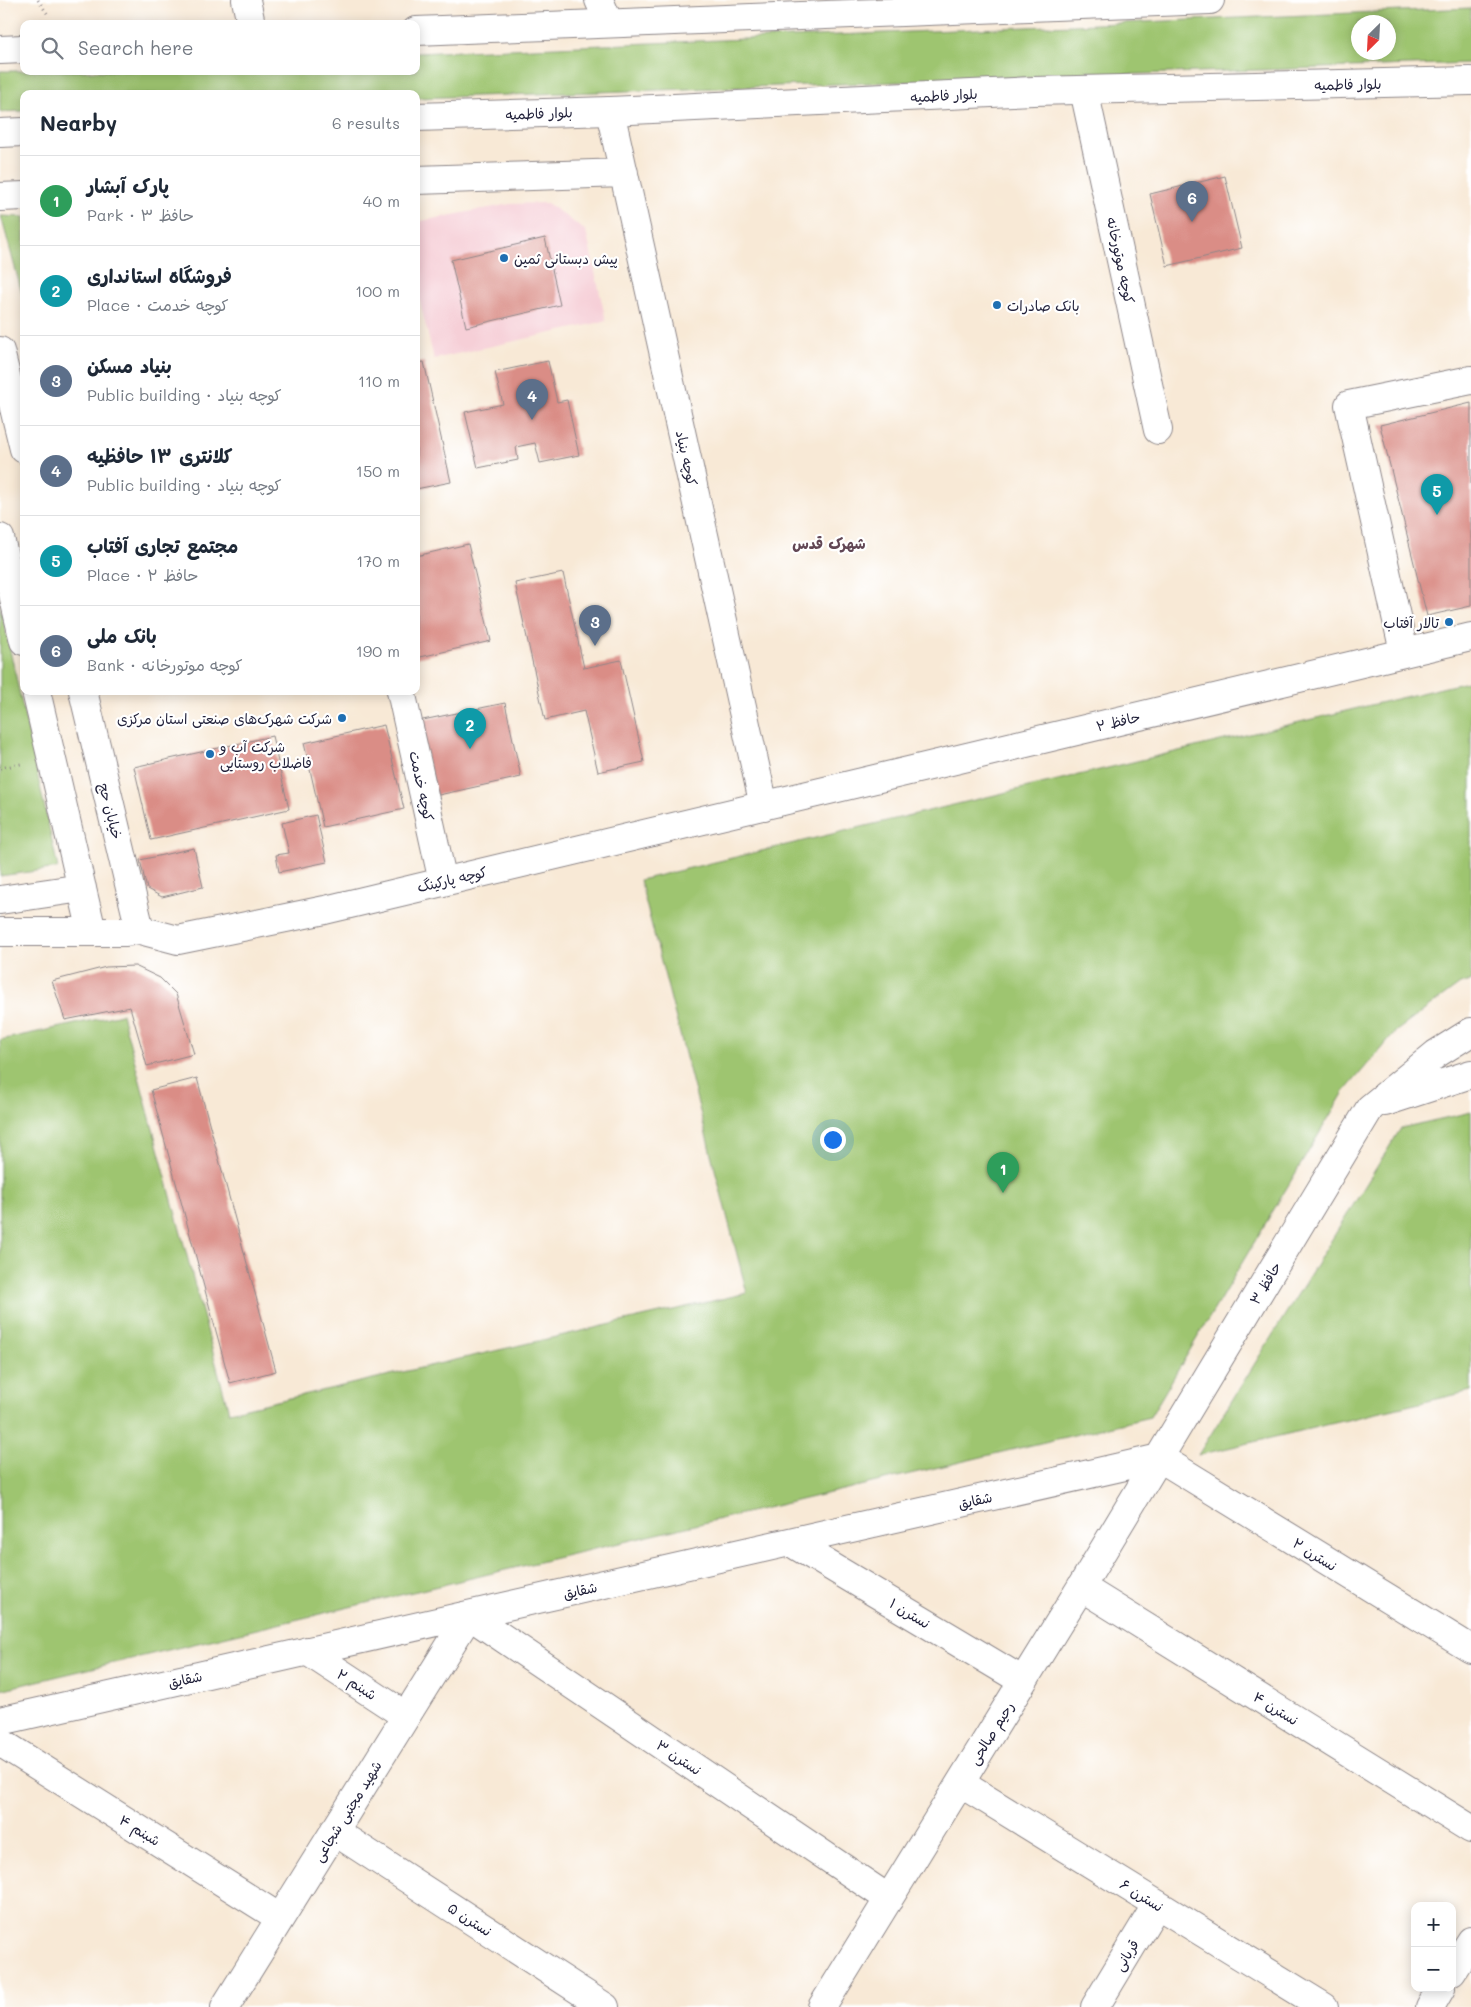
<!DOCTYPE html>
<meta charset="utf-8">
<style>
body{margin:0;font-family:Mali,"Playpen Sans Arabic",sans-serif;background:#f2f2f3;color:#1f2937}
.controls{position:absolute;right:15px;bottom:15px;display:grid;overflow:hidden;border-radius:10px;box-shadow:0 2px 12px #0003}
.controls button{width:45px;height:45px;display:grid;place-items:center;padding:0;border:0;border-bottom:1px solid #e0e1e3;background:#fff;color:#1f2937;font:25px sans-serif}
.compass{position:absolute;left:1351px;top:15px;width:45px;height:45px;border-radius:50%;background:#fff;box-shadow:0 2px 12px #0003;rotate:204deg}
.you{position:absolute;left:832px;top:1139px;width:18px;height:18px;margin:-12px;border:4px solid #fff;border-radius:50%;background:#1a73e8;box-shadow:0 0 0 8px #1a73e833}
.badge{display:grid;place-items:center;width:32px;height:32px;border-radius:50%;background:#ea580c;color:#fff;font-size:16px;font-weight:700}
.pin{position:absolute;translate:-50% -41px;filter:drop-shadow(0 1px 2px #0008)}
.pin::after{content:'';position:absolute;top:26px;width:18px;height:15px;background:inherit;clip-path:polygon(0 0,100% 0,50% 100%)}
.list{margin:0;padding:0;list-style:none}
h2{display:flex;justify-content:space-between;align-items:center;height:65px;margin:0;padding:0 20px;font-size:21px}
h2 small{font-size:16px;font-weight:400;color:#747a83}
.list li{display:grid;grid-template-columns:32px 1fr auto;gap:15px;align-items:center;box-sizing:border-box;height:90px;padding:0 20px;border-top:1px solid #e0e1e3}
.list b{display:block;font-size:19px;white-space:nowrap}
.list p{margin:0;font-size:16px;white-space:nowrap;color:#747a83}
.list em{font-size:16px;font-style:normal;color:#747a83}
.icon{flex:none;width:28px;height:28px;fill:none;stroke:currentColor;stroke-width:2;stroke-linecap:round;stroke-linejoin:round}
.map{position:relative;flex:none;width:1471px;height:2007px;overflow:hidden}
.search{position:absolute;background:#fff;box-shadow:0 2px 12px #0003;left:20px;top:20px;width:400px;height:55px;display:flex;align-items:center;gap:12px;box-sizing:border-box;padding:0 18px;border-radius:10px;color:#747a83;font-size:19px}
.panel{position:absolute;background:#fff;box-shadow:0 2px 12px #0003;left:20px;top:90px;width:400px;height:605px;border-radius:10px}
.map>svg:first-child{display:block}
.built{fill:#f6cfd7}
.green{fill:#9ec56f;stroke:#607455;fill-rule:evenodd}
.building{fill:#da8d86}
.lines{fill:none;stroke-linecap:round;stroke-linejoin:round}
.minor-casing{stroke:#8d8688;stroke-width:30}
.major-casing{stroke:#8d8688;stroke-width:30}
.path{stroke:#8d8688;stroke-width:3;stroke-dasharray:1 4;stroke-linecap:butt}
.minor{stroke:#fff;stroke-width:28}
.major{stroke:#fff;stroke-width:28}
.poi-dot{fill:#1f6fb2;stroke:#fff;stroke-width:2}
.labels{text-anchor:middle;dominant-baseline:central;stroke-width:4.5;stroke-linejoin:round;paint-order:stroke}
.street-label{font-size:14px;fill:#22223b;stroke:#fff}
.poi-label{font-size:14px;fill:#22223b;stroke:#fff;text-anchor:start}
.neighbourhood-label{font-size:15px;font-weight:bold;fill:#624755;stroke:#fff}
</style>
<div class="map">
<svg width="1471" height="2007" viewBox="0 0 1471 2007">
<rect width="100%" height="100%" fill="#fff"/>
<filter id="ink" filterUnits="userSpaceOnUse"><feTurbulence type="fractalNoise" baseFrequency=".02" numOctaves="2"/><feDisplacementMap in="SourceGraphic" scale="10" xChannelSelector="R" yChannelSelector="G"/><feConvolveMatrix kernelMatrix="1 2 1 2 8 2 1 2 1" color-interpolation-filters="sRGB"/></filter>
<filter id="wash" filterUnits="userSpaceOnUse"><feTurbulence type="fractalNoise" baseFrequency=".0096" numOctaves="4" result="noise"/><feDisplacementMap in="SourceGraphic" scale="20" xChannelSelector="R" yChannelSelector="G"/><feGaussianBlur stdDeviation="1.12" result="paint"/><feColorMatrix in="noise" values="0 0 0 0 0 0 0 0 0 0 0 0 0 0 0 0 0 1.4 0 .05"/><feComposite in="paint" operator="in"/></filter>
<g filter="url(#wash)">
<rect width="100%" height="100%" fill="#f8e9d6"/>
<path class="built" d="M 547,203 L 586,231 L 606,321 L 434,359 L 416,286 L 416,222 L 510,204 Z"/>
<path class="green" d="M 1471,8 L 1471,63 L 416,98 L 416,94 L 24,94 L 24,111 L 0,112 L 0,71 L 416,71 L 416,53 ZM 1388,22 L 1388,52 L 1358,52 L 1358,22 Z
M 1,216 L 24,217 L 24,296 L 23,297 Z
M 0,604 L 58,868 L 0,876 Z
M 1471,681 L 1471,981 L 1460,984 L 1395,1032 L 1344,1092 L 1150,1417 L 0,1690 L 0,1040 L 122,1014 L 229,1412 L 747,1293 L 640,880 Z
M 1471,1112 L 1471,1391 L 1198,1455 L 1401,1128 Z"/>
<g id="blocks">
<path class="building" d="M 1225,176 L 1242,248 L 1167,266 L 1150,194 Z
M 545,238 L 560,305 L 466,327 L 451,260 Z
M 548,361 L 557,402 L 567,400 L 579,455 L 540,463 L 535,443 L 516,447 L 518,460 L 478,468 L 465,412 L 503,404 L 495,372 Z
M 424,362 L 451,482 L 416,489 L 416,363 Z
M 1471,403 L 1471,606 L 1427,616 L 1380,425 Z
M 468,544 L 491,641 L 416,658 L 416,556 Z
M 563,573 L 584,668 L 621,660 L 644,762 L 598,772 L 584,711 L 545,720 L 515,583 Z
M 505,703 L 521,777 L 434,796 L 418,721 Z
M 384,725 L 404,809 L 323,827 L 304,743 Z
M 272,736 L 289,809 L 151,840 L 134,767 Z
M 316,815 L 327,862 L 279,872 L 276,855 L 289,853 L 282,823 Z
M 194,848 L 203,887 L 162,897 L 147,889 L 140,860 Z
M 135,966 L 160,978 L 176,994 L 194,1054 L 147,1066 L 130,1007 L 65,1020 L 52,981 L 106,967 Z
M 197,1078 L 276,1371 L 230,1383 L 151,1090 Z"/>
</g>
</g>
<g filter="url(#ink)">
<use href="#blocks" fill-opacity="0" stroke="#8d8688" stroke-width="1"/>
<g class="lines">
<defs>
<path id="minor" d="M 246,0 L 251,24
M 599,0 L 609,23
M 1084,90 L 1158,430
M 610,111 L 764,806
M 416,180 L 624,173
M 0,197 L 24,196
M 0,351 L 24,449
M 0,538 L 24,641
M 1404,652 L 1349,405 L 1471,380
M 36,691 L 92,932
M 83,691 L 140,930
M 401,691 L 443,882
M 0,900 L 82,888
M 0,932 L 126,932 L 140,930 L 178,940 L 325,910 L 1471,637
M 1385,1102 L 1471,1074
M 1160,1458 L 1471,1649
M 797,1546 L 1023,1681
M 1081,1587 L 1471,1829
M 307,1651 L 406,1716
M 0,1721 L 1160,1458
M 0,1742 L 280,1918
M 960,1783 L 1324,2007
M 334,1831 L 605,2007
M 1452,1971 L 1471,1941
M 225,2007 L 469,1615 L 889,1899
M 822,2007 L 1081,1587 L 1370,1108 L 1436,1054 L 1471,1032
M 1095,2007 L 1157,1904
M 1430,2007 L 1441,1988"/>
<path id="major" d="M 416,31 L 1210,0
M 0,50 L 24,49
M 416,117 L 610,111 L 1033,91 L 1471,81
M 0,133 L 24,132"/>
</defs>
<use href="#minor" class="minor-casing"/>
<use href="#major" class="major-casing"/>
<path class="path" d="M 38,0 L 49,16
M 0,768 L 21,764"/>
<use href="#minor" class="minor"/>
<use href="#major" class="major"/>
</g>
</g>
<g class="poi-dot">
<circle cx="504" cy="258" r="5"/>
<circle cx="997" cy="305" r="5"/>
<circle cx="1449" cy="622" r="5"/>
<circle cx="342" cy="718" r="5"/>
<circle cx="210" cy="754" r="5"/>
</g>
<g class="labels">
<g class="street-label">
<text transform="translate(1348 84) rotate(-1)">بلوار فاطمیه</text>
<text transform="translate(944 95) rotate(-3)">بلوار فاطمیه</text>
<text transform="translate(539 113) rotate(-2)">بلوار فاطمیه</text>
<text transform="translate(1121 260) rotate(78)">کوچه موتورخانه</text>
<text transform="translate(687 458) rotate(78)">کوچه بنیاد</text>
<text transform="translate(1118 721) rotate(-13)">حافظ ۲</text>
<text transform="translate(422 786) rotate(78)">کوچه خدمت</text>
<text transform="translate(111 811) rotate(76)">خیابان حج</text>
<text transform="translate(452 879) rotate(-13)">کوچه پارکینگ</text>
<text transform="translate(1265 1283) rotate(-59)">حافظ ۳</text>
<text transform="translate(975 1500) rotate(-13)">شقایق</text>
<text transform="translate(1315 1554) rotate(32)">نسترن ۲</text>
<text transform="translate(580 1590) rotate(-13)">شقایق</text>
<text transform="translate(910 1613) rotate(31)">نسترن ۱</text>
<text transform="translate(185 1679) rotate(-13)">شقایق</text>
<text transform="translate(357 1684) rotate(33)">شبنم ۲</text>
<text transform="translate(1276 1708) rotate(32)">نسترن ۴</text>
<text transform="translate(991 1733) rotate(-58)">رحیم صالحی</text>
<text transform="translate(679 1757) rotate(34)">نسترن ۳</text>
<text transform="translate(347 1811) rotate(-58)">شهید مجتبی شجاعی</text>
<text transform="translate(140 1830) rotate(32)">شبنم ۴</text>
<text transform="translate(1142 1895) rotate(32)">نسترن ۶</text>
<text transform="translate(470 1919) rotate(33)">نسترن ۵</text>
<text transform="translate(1126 1955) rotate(-59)">قربانی</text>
</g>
<g class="poi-label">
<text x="514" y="258">پیش دبستانی ثمین</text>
<text x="1007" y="305">بانک صادرات</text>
<text x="1439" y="622" text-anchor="end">تالار آفتاب</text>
<text x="332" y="718" text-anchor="end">شرکت شهرک‌های صنعتی استان مرکزی</text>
<text x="220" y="746">شرکت آب و<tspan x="220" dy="16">فاضلاب روستایی</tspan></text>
</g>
<g class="neighbourhood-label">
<text x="829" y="543">شهرک قدس</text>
</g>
</g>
</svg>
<div class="controls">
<button>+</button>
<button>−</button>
</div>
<svg class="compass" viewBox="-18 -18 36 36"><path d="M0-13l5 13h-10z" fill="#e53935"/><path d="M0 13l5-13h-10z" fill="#747a83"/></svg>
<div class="you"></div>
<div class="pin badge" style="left:1003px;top:1193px;background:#2e9e5b">1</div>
<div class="pin badge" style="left:470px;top:749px;background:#0f9aa8">2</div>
<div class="pin badge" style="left:595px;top:646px;background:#5c6f8a">3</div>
<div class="pin badge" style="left:532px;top:420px;background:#5c6f8a">4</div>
<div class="pin badge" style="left:1437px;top:515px;background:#0f9aa8">5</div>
<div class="pin badge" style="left:1192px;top:222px;background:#5c6f8a">6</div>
<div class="search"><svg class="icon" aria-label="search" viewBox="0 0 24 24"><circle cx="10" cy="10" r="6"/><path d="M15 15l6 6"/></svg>Search here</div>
<section class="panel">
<h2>Nearby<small>6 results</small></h2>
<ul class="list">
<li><span class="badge" style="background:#2e9e5b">1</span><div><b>پارک آبشار</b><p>Park · حافظ ۳</p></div><em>40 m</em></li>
<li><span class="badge" style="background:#0f9aa8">2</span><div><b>فروشگاه استانداری</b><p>Place · کوچه خدمت</p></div><em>100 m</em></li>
<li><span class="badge" style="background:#5c6f8a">3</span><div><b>بنیاد مسکن</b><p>Public building · کوچه بنیاد</p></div><em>110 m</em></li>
<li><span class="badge" style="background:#5c6f8a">4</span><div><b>کلانتری ۱۳ حافظیه</b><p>Public building · کوچه بنیاد</p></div><em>150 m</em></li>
<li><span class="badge" style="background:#0f9aa8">5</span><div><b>مجتمع تجاری آفتاب</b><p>Place · حافظ ۲</p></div><em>170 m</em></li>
<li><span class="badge" style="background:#5c6f8a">6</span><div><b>بانک ملی</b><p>Bank · کوچه موتورخانه</p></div><em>190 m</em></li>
</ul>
</section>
</div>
